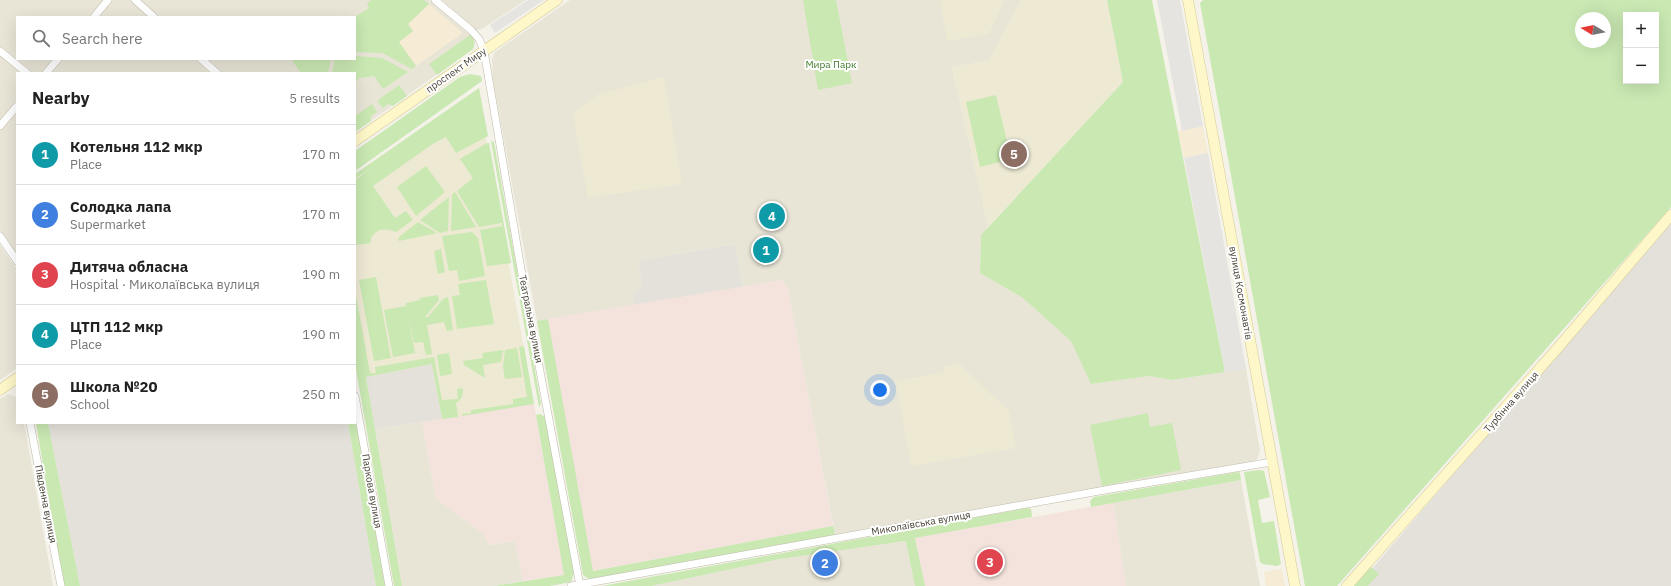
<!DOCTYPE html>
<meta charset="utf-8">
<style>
body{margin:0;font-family:"IBM Plex Sans",sans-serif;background:#f2f2f2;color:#222}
.controls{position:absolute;right:12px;top:12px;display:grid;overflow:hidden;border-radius:0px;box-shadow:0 4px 16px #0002}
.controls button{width:36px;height:36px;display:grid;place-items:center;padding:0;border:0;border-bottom:1px solid #e0e0e0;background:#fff;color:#222;font:20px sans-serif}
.compass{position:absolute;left:1575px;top:12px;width:36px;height:36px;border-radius:50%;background:#fff;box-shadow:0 4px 16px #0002;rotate:280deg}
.you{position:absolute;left:880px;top:390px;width:14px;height:14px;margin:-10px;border:3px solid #fff;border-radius:50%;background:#1a73e8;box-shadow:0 0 0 6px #1a73e833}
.badge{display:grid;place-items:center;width:26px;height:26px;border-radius:50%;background:#f8571c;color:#fff;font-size:13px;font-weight:700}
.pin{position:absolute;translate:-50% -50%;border:2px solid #fff;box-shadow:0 1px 4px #0006}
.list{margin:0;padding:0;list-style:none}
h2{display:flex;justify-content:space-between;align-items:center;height:52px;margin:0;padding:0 16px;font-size:17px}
h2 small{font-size:13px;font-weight:400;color:#767676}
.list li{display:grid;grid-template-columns:26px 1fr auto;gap:12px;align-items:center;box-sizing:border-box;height:60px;padding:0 16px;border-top:1px solid #e0e0e0}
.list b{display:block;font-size:15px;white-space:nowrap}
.list p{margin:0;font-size:13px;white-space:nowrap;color:#767676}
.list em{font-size:13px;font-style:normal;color:#767676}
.icon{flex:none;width:22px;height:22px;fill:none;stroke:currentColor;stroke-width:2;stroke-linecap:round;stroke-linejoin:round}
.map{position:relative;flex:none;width:1671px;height:586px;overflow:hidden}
.search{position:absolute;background:#fff;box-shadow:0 4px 16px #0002;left:16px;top:16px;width:340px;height:44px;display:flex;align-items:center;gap:10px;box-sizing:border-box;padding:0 14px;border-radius:0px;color:#767676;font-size:15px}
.panel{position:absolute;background:#fff;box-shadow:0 4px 16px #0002;left:16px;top:72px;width:340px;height:352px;border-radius:0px}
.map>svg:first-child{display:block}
.residential{fill:#e8e5d7;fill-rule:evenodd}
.commercial{fill:#f6ebd4}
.industrial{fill:#e4e1da}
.education{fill:#ede9d3}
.medical{fill:#f4e3dd}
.green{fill:#c9e8b2;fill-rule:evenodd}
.parking{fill:#e6e4e0}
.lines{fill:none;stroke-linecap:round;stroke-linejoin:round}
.street-casing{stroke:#c0bbab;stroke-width:8}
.secondary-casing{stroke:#d4cb99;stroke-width:11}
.street{stroke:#fff;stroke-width:7}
.secondary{stroke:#fef7c9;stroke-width:10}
.labels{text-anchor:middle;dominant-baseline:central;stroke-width:4;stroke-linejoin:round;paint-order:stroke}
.park-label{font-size:10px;fill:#3f7a2a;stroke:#fff}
.street-label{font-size:10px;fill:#484337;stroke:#fff}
</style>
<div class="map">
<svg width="1671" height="586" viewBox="0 0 1671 586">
<rect width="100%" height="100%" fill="#f4f2e9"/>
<path class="residential" d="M 0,0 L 429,0 L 474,38 L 475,44 L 473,49 L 355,132 L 355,73 L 17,73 L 17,255 L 0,230 ZM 17,17 L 355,17 L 355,59 L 17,59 Z
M 442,0 L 526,0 L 482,29 L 476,30 Z
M 570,0 L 1021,0 L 989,61 L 952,67 L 988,227 L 981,235 L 980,273 L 1023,298 L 1072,341 L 1091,384 L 1149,376 L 1172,380 L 1246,369 L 1260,451 L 1257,459 L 1254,462 L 835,535 L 788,290 L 783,280 L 743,287 L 735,244 L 638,261 L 642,285 L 638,291 L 632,294 L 634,305 L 537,321 L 493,80 L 492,59 L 495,52 Z
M 0,245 L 17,269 L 17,368 L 0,380 Z
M 8,394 L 17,397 L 17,423 L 24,423 L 53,586 L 0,586 L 0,399 Z
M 422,422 L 436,499 L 484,534 L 489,545 L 515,541 L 523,581 L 494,586 L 402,586 L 375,429 Z
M 1241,480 L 1260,586 L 1126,586 L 1113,503 Z
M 907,541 L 915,586 L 651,586 L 780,559 Z"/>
<path class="commercial" d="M 429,4 L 463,33 L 416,66 L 398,42 L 413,31 L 408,24 Z
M 1203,126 L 1208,153 L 1184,158 L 1178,131 Z
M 1282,569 L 1285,586 L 1266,586 L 1264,572 Z"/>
<path class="industrial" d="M 1671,223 L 1671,586 L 1357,586 L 1532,383 Z
M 735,244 L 743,287 L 634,305 L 632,294 L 638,291 L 642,285 L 638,261 Z
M 433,364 L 442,419 L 375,429 L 366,377 Z
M 48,423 L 348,423 L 376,586 L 80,586 Z"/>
<path class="education" d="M 940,0 L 1005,0 L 989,34 L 947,41 Z
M 1021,0 L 1107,0 L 1123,82 L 988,227 L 952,67 L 989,61 Z
M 664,77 L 682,184 L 588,198 L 573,115 L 574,112 L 599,94 Z
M 478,94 L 534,404 L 442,419 L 432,364 L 366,377 L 355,311 L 355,180 Z
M 958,363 L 1009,411 L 1016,448 L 911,466 L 896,381 L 944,372 L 943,366 Z"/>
<path class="medical" d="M 783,280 L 788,290 L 833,526 L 592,571 L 548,319 Z
M 534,404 L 564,575 L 523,581 L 515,541 L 489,545 L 484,534 L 436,499 L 422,422 Z
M 1113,503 L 1126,586 L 925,586 L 915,538 Z"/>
<path class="green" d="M 371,0 L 424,0 L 429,4 L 408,24 L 413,31 L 399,42 L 416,66 L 412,69 L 382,53 L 355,52 L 355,17 L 369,8 L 367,3 Z
M 803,0 L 836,0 L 852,83 L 818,90 Z
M 1107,0 L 1152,0 L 1225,372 L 1172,380 L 1149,376 L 1091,384 L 1071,341 L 1023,298 L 980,273 L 981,235 L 1123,82 Z
M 1203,0 L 1671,0 L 1671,207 L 1337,586 L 1305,586 L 1200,3 ZM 1626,15 L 1656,15 L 1656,81 L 1626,81 ZM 1581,18 L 1605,18 L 1605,42 L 1581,42 Z
M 470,35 C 475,39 475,43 473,49 L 437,75 L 429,64 Z
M 355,56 L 382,58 L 408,72 L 383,89 L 374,76 L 359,78 L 355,84 L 355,73 L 332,73 L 335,59 L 355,59 Z
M 291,59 L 331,59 L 328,73 L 301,73 Z
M 470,74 L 481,76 L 482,81 L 355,171 L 355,151 L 460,77 Z
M 399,85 L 407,96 L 393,106 L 388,104 L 383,108 L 377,101 Z
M 479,88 L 488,136 L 456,153 L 446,137 L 434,143 L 373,186 L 395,218 L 406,211 L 413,220 L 396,232 C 385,227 372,229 370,243 L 355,245 L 355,180 L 374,166 L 355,179 L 355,174 Z
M 996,95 L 1011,159 L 980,167 L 966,102 Z
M 372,104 L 377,112 L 371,116 L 371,121 L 355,132 L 355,116 Z
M 491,141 L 494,142 L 541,404 L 539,407 Z
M 487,143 L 489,143 L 511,263 L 487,266 L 480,230 L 502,226 L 502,223 L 479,227 L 457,191 L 473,178 L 460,159 Z
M 426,166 L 445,192 L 416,216 L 397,187 Z
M 455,192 L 476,227 L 451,231 L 452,194 Z
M 449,197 L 448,231 L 440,233 L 420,220 Z
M 418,222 L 437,233 L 399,241 L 398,240 L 400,236 Z
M 472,232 L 478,238 L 485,276 L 459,281 L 457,270 L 449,271 L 442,236 Z
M 441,249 L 445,272 L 438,274 L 434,251 Z
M 376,277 L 391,358 L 374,361 L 359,280 Z
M 486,280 L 494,324 L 457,329 L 452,296 L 460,295 L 458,284 Z
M 355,290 L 370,373 L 376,373 L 375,367 L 434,357 L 442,400 L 458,399 L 457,389 L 463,388 C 463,395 462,399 456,403 L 458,417 L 442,419 L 432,364 L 366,377 L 402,586 L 394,586 L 355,364 Z
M 438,295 L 439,300 L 425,317 L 428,317 L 443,299 L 448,297 L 453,330 L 447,331 L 444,322 L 427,325 L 432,354 L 426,355 L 423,342 L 414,343 L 408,316 L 415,353 L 393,357 L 384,310 L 406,306 L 406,303 L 420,300 L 420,298 Z
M 548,319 L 593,571 L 833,526 L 835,535 L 589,579 L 583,575 L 537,321 Z
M 524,346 L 534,404 L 462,416 L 462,414 L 471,413 L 471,410 L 513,404 L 513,399 L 527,397 L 519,347 Z
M 517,348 L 522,377 L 505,379 L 503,367 L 505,350 Z
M 503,350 L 501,362 L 483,365 L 485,378 L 464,365 L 463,361 L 483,358 L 482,353 Z
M 449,353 L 452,374 L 440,376 L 437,355 Z
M 1148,413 L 1150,427 L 1172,423 L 1181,470 L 1102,486 L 1090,425 Z
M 540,414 L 545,417 L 574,573 L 571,582 L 550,586 L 494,586 L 564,575 L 536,415 Z
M 355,417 L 385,586 L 376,586 L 348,423 L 355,423 Z
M 36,423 L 48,423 L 80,586 L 63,586 Z
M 1260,470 L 1264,471 L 1270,497 L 1258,500 L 1262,523 L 1274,521 L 1281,564 L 1277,566 L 1263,564 L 1260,562 L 1244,472 Z
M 1238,472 L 1240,473 L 1241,480 L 1091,507 L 1090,501 L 1094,497 Z
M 1027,508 L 1031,509 L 1032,517 L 915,538 L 925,586 L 915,586 L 906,541 L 780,559 L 651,586 L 602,586 Z
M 1370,566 L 1379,574 L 1368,586 L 1353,586 Z"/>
<path class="parking" d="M 528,0 L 544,0 L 495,33 L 490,25 Z
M 1157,0 L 1180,0 L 1203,126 L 1182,131 Z
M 1208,153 L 1246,369 L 1225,372 L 1184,158 Z"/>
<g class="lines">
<defs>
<path id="street" d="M 135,0 L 154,17
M 435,0 L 471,30 L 479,39 L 484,51 L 521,269 L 580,586
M 94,17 L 108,0
M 0,51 L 27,73
M 201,59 L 217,73
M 46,73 L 58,59
M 0,126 L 17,106
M 0,236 L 17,261
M 355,396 L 389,586
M 30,423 L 61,586
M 571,586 L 1105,490 L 1272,462"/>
<path id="secondary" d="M 1188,0 L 1295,586
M 355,141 L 557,0
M 0,390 L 17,378
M 1347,586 L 1556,350 L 1671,215"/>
</defs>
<use href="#street" class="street-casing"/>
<use href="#secondary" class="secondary-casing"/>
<use href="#street" class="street"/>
<use href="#secondary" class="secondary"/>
</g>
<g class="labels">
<g class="park-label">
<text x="831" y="64">Мира Парк</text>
</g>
<g class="street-label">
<text transform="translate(456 70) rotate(-35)">проспект Миру</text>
<text transform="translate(1241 293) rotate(80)">вулиця Космонавтів</text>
<text transform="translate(531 319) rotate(79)">Театральна вулиця</text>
<text transform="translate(1511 402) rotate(-49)">Турбінна вулиця</text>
<text transform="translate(372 491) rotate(80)">Паркова вулиця</text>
<text transform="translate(46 504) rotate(79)">Південна вулиця</text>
<text transform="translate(921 523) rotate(-10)">Миколаївська вулиця</text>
</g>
</g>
</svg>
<div class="controls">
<button>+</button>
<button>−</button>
</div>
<svg class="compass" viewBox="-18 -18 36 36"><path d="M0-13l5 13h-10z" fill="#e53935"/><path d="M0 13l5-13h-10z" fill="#767676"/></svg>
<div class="you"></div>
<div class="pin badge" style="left:766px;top:250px;background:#0f9aa8">1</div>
<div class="pin badge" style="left:825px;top:563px;background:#3f7fe0">2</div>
<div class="pin badge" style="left:990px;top:562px;background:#e0444e">3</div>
<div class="pin badge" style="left:772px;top:216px;background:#0f9aa8">4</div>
<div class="pin badge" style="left:1014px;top:154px;background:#8d6e63">5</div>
<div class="search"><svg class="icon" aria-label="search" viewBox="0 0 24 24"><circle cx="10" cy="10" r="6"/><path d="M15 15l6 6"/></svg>Search here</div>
<section class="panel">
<h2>Nearby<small>5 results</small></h2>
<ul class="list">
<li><span class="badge" style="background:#0f9aa8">1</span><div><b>Котельня 112 мкр</b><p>Place</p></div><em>170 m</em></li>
<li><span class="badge" style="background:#3f7fe0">2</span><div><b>Солодка лапа</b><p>Supermarket</p></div><em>170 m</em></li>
<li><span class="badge" style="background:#e0444e">3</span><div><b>Дитяча обласна</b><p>Hospital · Миколаївська вулиця</p></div><em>190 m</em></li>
<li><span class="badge" style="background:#0f9aa8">4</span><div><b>ЦТП 112 мкр</b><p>Place</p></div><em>190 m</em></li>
<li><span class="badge" style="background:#8d6e63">5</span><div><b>Школа №20</b><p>School</p></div><em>250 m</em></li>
</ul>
</section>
</div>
